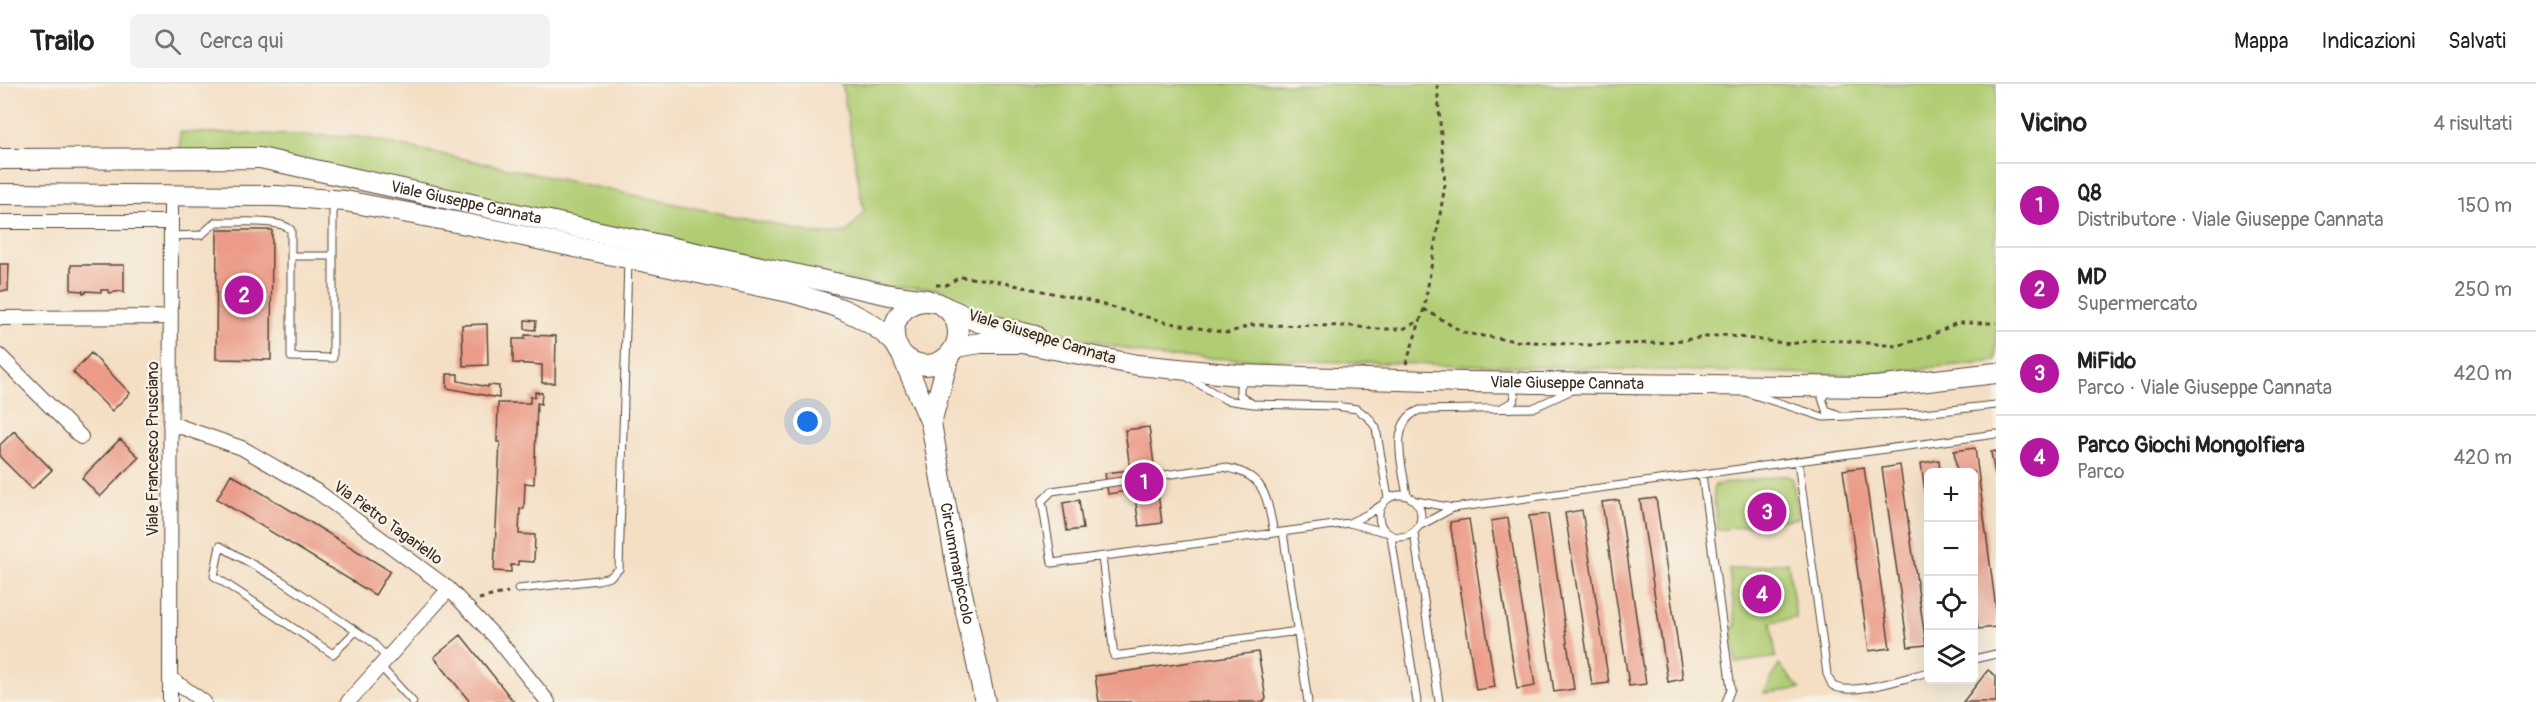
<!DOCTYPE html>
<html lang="it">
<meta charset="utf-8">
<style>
body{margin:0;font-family:Pangolin,sans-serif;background:#f2f2f2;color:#202124}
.controls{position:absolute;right:18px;bottom:18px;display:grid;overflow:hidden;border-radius:9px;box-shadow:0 6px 24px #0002}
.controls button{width:54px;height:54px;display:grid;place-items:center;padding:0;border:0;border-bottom:2px solid #e0e0e0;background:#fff;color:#202124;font:30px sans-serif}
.you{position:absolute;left:808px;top:338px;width:21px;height:21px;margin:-15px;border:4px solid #fff;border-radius:50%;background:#1a73e8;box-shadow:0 0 0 9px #1a73e833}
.badge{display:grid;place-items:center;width:39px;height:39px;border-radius:50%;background:#b5179e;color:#fff;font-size:20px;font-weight:700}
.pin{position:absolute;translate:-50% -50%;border:3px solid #fff;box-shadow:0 2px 6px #0006}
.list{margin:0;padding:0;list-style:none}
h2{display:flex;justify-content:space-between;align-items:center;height:78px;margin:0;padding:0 24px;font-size:26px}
h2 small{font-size:20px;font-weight:400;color:#757577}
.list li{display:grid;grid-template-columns:39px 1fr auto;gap:18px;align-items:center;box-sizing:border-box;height:84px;padding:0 24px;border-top:2px solid #e0e0e0}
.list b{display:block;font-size:22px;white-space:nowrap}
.list p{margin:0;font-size:20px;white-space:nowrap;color:#757577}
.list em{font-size:20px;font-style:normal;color:#757577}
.icon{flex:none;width:33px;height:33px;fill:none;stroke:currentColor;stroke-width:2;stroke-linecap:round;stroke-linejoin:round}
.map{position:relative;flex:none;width:1996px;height:618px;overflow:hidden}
header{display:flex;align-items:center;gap:36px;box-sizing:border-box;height:84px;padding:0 30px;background:#fff;border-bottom:2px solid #e0e0e0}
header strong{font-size:28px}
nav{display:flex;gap:33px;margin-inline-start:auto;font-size:21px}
.search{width:420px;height:54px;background:#f2f2f2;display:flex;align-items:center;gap:15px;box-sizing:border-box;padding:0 21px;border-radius:9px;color:#757577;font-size:22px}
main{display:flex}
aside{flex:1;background:#fff}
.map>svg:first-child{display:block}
.green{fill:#b1cd73;stroke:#767c48;stroke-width:1.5}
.building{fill:#eb9b87}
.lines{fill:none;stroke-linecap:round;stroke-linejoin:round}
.lane-casing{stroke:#574537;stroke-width:9}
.street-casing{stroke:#574537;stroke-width:16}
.secondary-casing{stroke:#574537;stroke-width:22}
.path{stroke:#574537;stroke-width:3;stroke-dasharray:4.5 4.5;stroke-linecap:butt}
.lane{stroke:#fff;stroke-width:7}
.street{stroke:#fff;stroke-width:14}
.secondary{stroke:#fff;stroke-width:20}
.labels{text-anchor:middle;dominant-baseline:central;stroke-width:5;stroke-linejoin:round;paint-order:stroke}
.street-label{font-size:16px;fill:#3b2a1e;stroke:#f7f3e8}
</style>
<header>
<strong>Trailo</strong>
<div class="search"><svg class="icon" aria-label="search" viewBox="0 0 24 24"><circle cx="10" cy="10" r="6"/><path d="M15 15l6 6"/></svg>Cerca qui</div>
<nav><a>Mappa</a><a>Indicazioni</a><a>Salvati</a></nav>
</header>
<main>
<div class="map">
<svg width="1996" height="618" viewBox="0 0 1996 618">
<rect width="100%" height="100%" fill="#f7f3e8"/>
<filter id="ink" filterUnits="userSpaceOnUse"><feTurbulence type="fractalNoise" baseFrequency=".0167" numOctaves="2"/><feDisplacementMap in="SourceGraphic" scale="12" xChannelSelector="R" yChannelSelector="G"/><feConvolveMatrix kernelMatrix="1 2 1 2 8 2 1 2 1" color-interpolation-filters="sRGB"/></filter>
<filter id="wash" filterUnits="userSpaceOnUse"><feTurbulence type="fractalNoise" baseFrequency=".008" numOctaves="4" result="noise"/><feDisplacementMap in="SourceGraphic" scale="24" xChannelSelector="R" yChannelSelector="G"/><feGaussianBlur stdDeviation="1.35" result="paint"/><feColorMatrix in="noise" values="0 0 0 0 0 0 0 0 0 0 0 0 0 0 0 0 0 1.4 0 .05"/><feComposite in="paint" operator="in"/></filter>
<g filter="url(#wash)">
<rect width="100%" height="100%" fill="#f4dfc4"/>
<path class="green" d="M 842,0 L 1996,0 L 1996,277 L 1857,291 L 1161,273 L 973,228 L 939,204 L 885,203 L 180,67 L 180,48 L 360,53 L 818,150 L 847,148 L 864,129 Z
M 1786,391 L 1793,395 L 1798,434 L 1718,446 L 1713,406 L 1715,401 Z
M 1788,478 L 1796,534 L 1771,538 L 1776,573 L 1736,579 L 1731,544 L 1736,542 L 1729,486 Z
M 1779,581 L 1800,605 L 1764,609 Z"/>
<g id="blocks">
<path class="building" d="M 217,146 L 272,146 L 271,276 L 216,275 Z
M 0,180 L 9,180 L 8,207 L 0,207 Z
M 71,181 L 124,181 L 124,209 L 121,207 L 109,209 L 109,206 L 101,206 L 101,208 L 86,207 L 86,209 L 83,209 L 83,207 L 71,206 Z
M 525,236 L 536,237 L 535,246 L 525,245 Z
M 487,240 L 488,281 L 463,282 L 462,241 Z
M 525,251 L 556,252 L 555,299 L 542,299 L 542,281 L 513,279 L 513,255 L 525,255 Z
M 91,269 L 130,309 L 112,327 L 73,288 Z
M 447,290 L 458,290 L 458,297 L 488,303 L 488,301 L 499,302 L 499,314 L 447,304 Z
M 535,308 L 542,309 L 541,320 L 537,319 L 534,400 L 525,399 L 524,425 L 520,425 L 519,450 L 535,451 L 534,478 L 518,477 L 518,481 L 511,481 L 511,488 L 494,487 L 500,358 L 497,358 L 498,319 L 530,319 L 530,313 L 535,313 Z
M 1149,343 L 1162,439 L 1139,442 L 1134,406 L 1108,410 L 1105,389 L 1130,386 L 1125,346 Z
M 14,347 L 52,386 L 32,405 L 0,373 L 0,361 Z
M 120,355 L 139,373 L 100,413 L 82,394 Z
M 1975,364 L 1996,525 L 1996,543 L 1978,545 L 1974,514 L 1974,388 L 1957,388 L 1954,367 Z
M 1996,367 L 1996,390 L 1995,391 L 1991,368 Z
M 1939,376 L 1940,388 L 1928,388 L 1927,421 L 1921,379 Z
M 1900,381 L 1926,561 L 1908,563 L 1882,384 Z
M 1864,383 L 1890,564 L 1869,567 L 1843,386 Z
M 231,390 L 390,487 L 375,511 L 217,415 Z
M 1656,414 L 1683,595 L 1668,598 L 1640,416 Z
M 1079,416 L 1083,445 L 1067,447 L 1063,419 Z
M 1619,416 L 1646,600 L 1629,602 L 1602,418 Z
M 1582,426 L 1609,599 L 1592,601 L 1565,429 Z
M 1548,430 L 1574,605 L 1554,608 L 1529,432 Z
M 1508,434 L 1535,602 L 1517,605 L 1491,437 Z
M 1469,435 L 1495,603 L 1476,606 L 1450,438 Z
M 461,551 L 514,618 L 470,618 L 434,573 Z
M 1258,568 L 1266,615 L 1263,618 L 1099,618 L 1095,592 Z
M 1988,586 L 1996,592 L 1996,618 L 1963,618 Z"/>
</g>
</g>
<g filter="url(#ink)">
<use href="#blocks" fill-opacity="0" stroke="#574537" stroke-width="1.5"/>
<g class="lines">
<defs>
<path id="lane" d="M 171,152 L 201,151 L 216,138 C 233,139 280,134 291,146 L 291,273 L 333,274 L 333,119
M 291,172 L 333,172
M 1184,291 L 1226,316 L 1253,320 L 1336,322 L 1357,325 L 1369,334 L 1376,344 L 1388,414
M 1245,295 L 1240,303 L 1240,311 L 1251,319
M 1828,307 L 1822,314 L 1826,326 L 1837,330
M 1748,309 L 1823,333 L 1923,329 L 1996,321
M 1503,323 L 1513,318 L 1515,313 L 1511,303
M 1798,377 L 1827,590 L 1832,601 C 1849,614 1908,593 1928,588
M 1702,390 L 1731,605 L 1726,618
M1379 432a21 21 0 1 1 42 0a21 21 0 1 1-42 0Z
M 1407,412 C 1403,384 1387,338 1420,326 L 1533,324 L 1572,306
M 1416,417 L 1453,424 L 1996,350
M 1380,422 L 1370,429 L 1349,439 L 1385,448
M 1419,442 L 1453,424
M 1283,448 L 1308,618
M 1274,449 C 1266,410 1265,389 1221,383 L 1052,407 L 1042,417 L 1052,479 C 1151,466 1250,452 1349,439
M 1414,449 L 1439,618
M 1391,452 L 1417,618
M 1102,473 L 1114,572 L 1298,547
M 518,505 L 598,496 L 610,493 L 619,485 L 628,177
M 356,547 L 333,570 L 214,492 L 220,462 L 282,497 L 371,557 L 387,574
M 1974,575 L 1996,570
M 380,582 L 413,618"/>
<path id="street" d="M 0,138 L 171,138
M 0,234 L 170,233
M 0,272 L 81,353
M 170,339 L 242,364 L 318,408 L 449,505 L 500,558 L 548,618
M 170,594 L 204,618
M 170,618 L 171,111
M 348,618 L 449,505"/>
<g id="secondary">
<path id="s1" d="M 0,75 L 260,74 L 890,211 L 927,216"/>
<path d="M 0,110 L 277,112 L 345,117 L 466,140 L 789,208 C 828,219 866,230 895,259"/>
<circle cx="926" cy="249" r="32"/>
<path d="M 947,224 L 979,238 L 1035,252"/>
<path id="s2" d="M 955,263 L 981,259 L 1022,259 L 1138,281 L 1238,291 L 1462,298 L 1876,303 L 1996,289"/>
<path id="s3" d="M 901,269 L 931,339 L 958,490 L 985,618"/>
<path d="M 931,339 L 949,272"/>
</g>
</defs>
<use href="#lane" class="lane-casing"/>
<use href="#street" class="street-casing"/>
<use href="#secondary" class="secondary-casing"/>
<path class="path" d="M 936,201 L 946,201 L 960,193 L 990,196 L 1090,217 L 1165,238 L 1227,249 L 1252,241 L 1352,242 L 1374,245 L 1403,245 L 1421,236
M 1424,225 L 1464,249 L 1516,257 L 1588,261 L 1658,259 L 1723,251 L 1791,260 L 1815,256 L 1848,257 L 1896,262 L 1928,253 L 1957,239 L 1996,239
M 1406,280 L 1424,225 L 1445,101 L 1437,0
M 479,515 L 508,508"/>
<use href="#lane" class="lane"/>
<use href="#street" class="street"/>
<use href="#secondary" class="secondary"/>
</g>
</g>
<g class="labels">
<g class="street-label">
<text stroke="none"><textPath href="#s1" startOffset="471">Viale Giuseppe Cannata</textPath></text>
<text transform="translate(1042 253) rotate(17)">Viale Giuseppe Cannata</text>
<text stroke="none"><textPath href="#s2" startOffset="615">Viale Giuseppe Cannata</textPath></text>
<text transform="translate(153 365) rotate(-90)">Viale Francesco Prusciano</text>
<text transform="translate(388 439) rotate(36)">Via Pietro Tagariello</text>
<text stroke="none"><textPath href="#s3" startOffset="219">Circummarpiccolo</textPath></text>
</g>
</g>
</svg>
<div class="controls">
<button>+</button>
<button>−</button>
<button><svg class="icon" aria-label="locate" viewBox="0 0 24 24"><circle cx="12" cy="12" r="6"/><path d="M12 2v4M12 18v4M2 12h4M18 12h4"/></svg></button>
<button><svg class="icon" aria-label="layers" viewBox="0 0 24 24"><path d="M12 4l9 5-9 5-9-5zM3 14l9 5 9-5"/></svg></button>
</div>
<div class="you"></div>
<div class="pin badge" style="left:1144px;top:398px">1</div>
<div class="pin badge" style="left:244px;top:211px">2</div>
<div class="pin badge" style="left:1767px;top:428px">3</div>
<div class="pin badge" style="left:1762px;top:510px">4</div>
</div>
<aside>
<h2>Vicino<small>4 risultati</small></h2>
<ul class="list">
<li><span class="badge">1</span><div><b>Q8</b><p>Distributore · Viale Giuseppe Cannata</p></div><em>150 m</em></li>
<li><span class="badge">2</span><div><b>MD</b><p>Supermercato</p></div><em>250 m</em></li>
<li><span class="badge">3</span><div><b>MiFido</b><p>Parco · Viale Giuseppe Cannata</p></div><em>420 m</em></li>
<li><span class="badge">4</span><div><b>Parco Giochi Mongolfiera</b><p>Parco</p></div><em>420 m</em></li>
</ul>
</aside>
</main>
